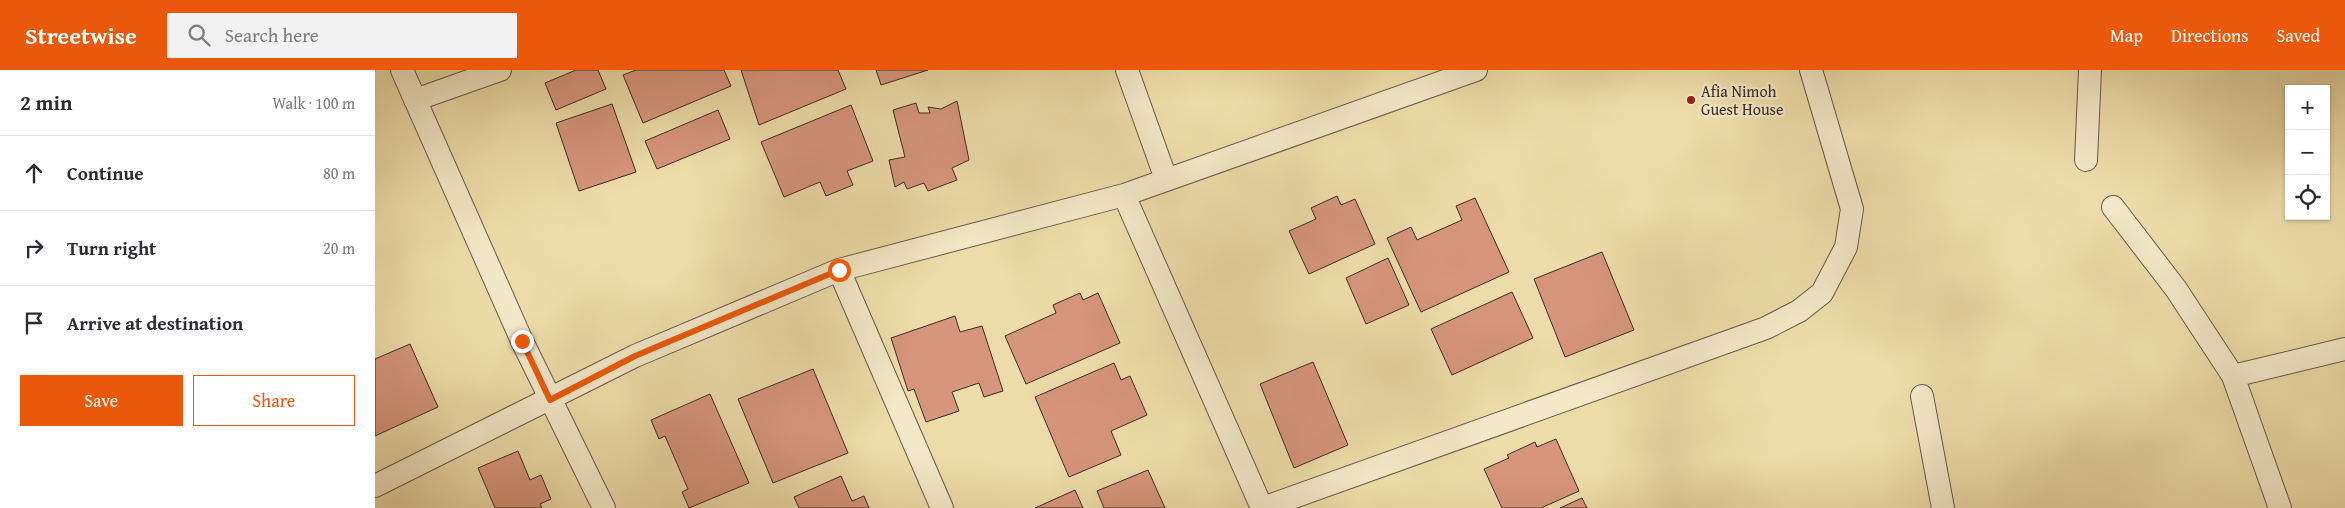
<!DOCTYPE html>
<meta charset="utf-8">
<style>
body{margin:0;font-family:"Gentium Book Plus",serif;background:#f2f2f3;color:#2b2b33}
.controls{position:absolute;right:15px;top:15px;display:grid;overflow:hidden;border-radius:0px;box-shadow:0 1px 4px #0004}
.controls button{width:45px;height:45px;display:grid;place-items:center;padding:0;border:0;border-bottom:1px solid #e1e1e2;background:#fff;color:#2b2b33;font:25px sans-serif}
.stop{position:absolute;width:15px;height:15px;margin:-11px;border:4px solid #ea580c;border-radius:50%;background:#fff}
.stop.end{background:#ea580c;border-color:#fff;box-shadow:0 1px 5px #0008}
.list{margin:0;padding:0;list-style:none}
h2{display:flex;justify-content:space-between;align-items:center;height:65px;margin:0;padding:0 20px;font-size:21px}
h2 small{font-size:16px;font-weight:400;color:#7c7c81}
.list li{display:grid;grid-template-columns:32px 1fr auto;gap:15px;align-items:center;box-sizing:border-box;height:75px;padding:0 20px;border-top:1px solid #e1e1e2}
.list b{display:block;font-size:19px;white-space:nowrap}
.list em{font-size:16px;font-style:normal;color:#7c7c81}
.actions{display:flex;gap:10px;padding:15px 20px}
.actions a{flex:1;padding:11px 0;border:1px solid #ea580c;border-radius:0px;text-align:center;font-size:18px;color:#ea580c}
.actions .main{background:#ea580c;color:#fff}
.icon{flex:none;width:28px;height:28px;fill:none;stroke:currentColor;stroke-width:2;stroke-linecap:round;stroke-linejoin:round}
.map{position:relative;flex:none;width:1970px;height:438px;overflow:hidden}
header{display:flex;align-items:center;gap:30px;box-sizing:border-box;height:70px;padding:0 25px;background:#ea580c;color:#fff}
header strong{font-size:24px}
nav{display:flex;gap:28px;margin-inline-start:auto;font-size:18px}
.search{width:350px;height:45px;background:#f2f2f3;display:flex;align-items:center;gap:12px;box-sizing:border-box;padding:0 18px;border-radius:0px;color:#7c7c81;font-size:19px}
main{display:flex}
aside{flex:1;background:#fff}
.map>svg:first-child{display:block}
.building{fill:#d7957b;stroke:#3b2d27}
.lines{fill:none;stroke-linecap:round;stroke-linejoin:round}
.street-casing{stroke:#685948;stroke-width:24}
.street{stroke:#f3e8c7;stroke-width:22}
.route{stroke:#ea580c;stroke-width:6}
.poi-dot{fill:#8f2418;stroke:#f3e8c7;stroke-width:2}
.labels{text-anchor:middle;dominant-baseline:central;stroke-width:4.5;stroke-linejoin:round;paint-order:stroke}
.poi-label{font-size:16px;fill:#3b2d27;stroke:#f3e8c7;text-anchor:start}
</style>
<header>
<strong>Streetwise</strong>
<div class="search"><svg class="icon" aria-label="search" viewBox="0 0 24 24"><circle cx="10" cy="10" r="6"/><path d="M15 15l6 6"/></svg>Search here</div>
<nav><a>Map</a><a>Directions</a><a>Saved</a></nav>
</header>
<main>
<aside>
<h2>2 min<small>Walk · 100 m</small></h2>
<ul class="list">
<li><svg class="icon" aria-label="ahead" viewBox="0 0 24 24"><path d="M12 20V5M6 11l6-6 6 6"/></svg><div><b>Continue</b></div><em>80 m</em></li>
<li><svg class="icon" aria-label="right" viewBox="0 0 24 24"><path d="M7 20v-9h11M14 6l5 5-5 5"/></svg><div><b>Turn right</b></div><em>20 m</em></li>
<li><svg class="icon" aria-label="arrive" viewBox="0 0 24 24"><path d="M6 21V4h12l-3 4 3 4H6"/></svg><div><b>Arrive at destination</b></div></li>
</ul>
<div class="actions"><a class="main">Save</a><a>Share</a></div>
</aside>
<div class="map">
<svg width="1970" height="438" viewBox="0 0 1970 438">
<rect width="100%" height="100%" fill="#eddca9"/>
<filter id="stains"><feTurbulence type="fractalNoise" baseFrequency=".004" numOctaves="4"/><feColorMatrix values="0 0 0 0 .2 0 0 0 0 .09 0 0 0 0 .02 0 0 0 .5 -.17"/></filter>
<radialGradient id="worn" r=".72"><stop offset=".6" stop-color="#630" stop-opacity="0"/><stop offset="1" stop-color="#630" stop-opacity=".3"/></radialGradient>
<path class="building" d="M 201,0 L 223,0 L 231,19 L 181,40 L 170,13 Z
M 261,0 L 349,0 L 356,16 L 268,53 L 248,5 Z
M 366,0 L 463,0 L 471,19 L 384,55 Z
M 501,0 L 553,0 L 506,15 Z
M 582,31 L 594,90 L 577,98 L 582,110 L 553,121 L 549,113 L 532,119 L 529,112 L 520,117 L 514,90 L 530,87 L 518,40 L 541,33 L 544,43 L 555,43 L 553,37 L 566,39 Z
M 237,34 L 261,102 L 204,121 L 181,53 Z
M 476,35 L 498,91 L 472,101 L 478,115 L 451,126 L 445,112 L 409,127 L 386,72 Z
M 343,40 L 355,69 L 282,99 L 270,71 Z
M 962,126 L 966,135 L 980,129 L 1000,174 L 934,204 L 914,161 L 941,149 L 936,138 Z
M 1100,128 L 1134,202 L 1046,242 L 1012,168 L 1036,157 L 1042,170 L 1087,150 L 1081,136 Z
M 1227,182 L 1259,260 L 1190,287 L 1159,209 Z
M 1013,188 L 1034,235 L 991,254 L 971,208 Z
M 1137,222 L 1158,268 L 1077,305 L 1056,259 Z
M 705,223 L 708,230 L 723,223 L 745,273 L 651,314 L 630,266 L 681,243 L 678,235 Z
M 580,246 L 585,262 L 607,256 L 628,321 L 609,327 L 604,313 L 577,322 L 584,341 L 551,352 L 539,319 L 533,321 L 516,268 Z
M 35,274 L 63,337 L 0,366 L 0,289 Z
M 938,292 L 973,375 L 919,398 L 885,314 Z
M 739,293 L 746,310 L 755,306 L 772,345 L 736,361 L 746,385 L 694,407 L 660,327 Z
M 438,299 L 473,383 L 398,413 L 363,329 Z
M 335,324 L 374,413 L 314,438 L 307,422 L 313,419 L 290,366 L 284,369 L 276,350 Z
M 1181,369 L 1204,421 L 1166,438 L 1127,438 L 1109,399 L 1134,388 L 1132,385 L 1160,372 L 1162,377 Z
M 143,381 L 155,410 L 166,405 L 176,429 L 165,434 L 167,438 L 120,438 L 103,398 Z
M 773,400 L 790,438 L 729,438 L 722,421 Z
M 466,406 L 477,431 L 489,426 L 494,438 L 424,438 L 419,427 Z
M 700,420 L 708,438 L 660,438 Z
M 1207,428 L 1212,438 L 1185,438 Z"/>
<g class="lines">
<defs>
<path id="street" d="M 27,0 L 147,271 L 229,438
M 752,0 L 791,109
M 40,30 L 125,0
M 1711,90 L 1715,0
M 749,125 L 887,438
M 1738,137 L 1801,219 L 1858,306 L 1905,438
M 464,200 L 567,438
M 1858,306 L 1970,279
M 1547,326 L 1568,438
M 0,416 L 260,286 L 464,200 L 749,125 L 1101,0
M 888,438 L 1391,258 L 1424,241 L 1447,223 L 1471,177 L 1477,139 L 1436,0"/>
</defs>
<use href="#street" class="street-casing"/>
<use href="#street" class="street"/>
</g>
<g class="lines">
<path class="route" d="M 147,271 L 175,330 L 260,286 L 464,200"/>
</g>
<circle class="poi-dot" cx="1316" cy="30" r="5"/>
<g class="labels">
<g class="poi-label">
<text x="1326" y="21">Afia Nimoh<tspan x="1326" dy="18">Guest House</tspan></text>
</g>
</g>
<rect width="100%" height="100%" filter="url(#stains)"/>
<rect width="100%" height="100%" fill="url(#worn)"/>
</svg>
<div class="controls">
<button>+</button>
<button>−</button>
<button><svg class="icon" aria-label="locate" viewBox="0 0 24 24"><circle cx="12" cy="12" r="6"/><path d="M12 2v4M12 18v4M2 12h4M18 12h4"/></svg></button>
</div>
<div class="stop" style="left:464px;top:200px"></div>
<div class="stop end" style="left:147px;top:271px"></div>
</div>
</main>
